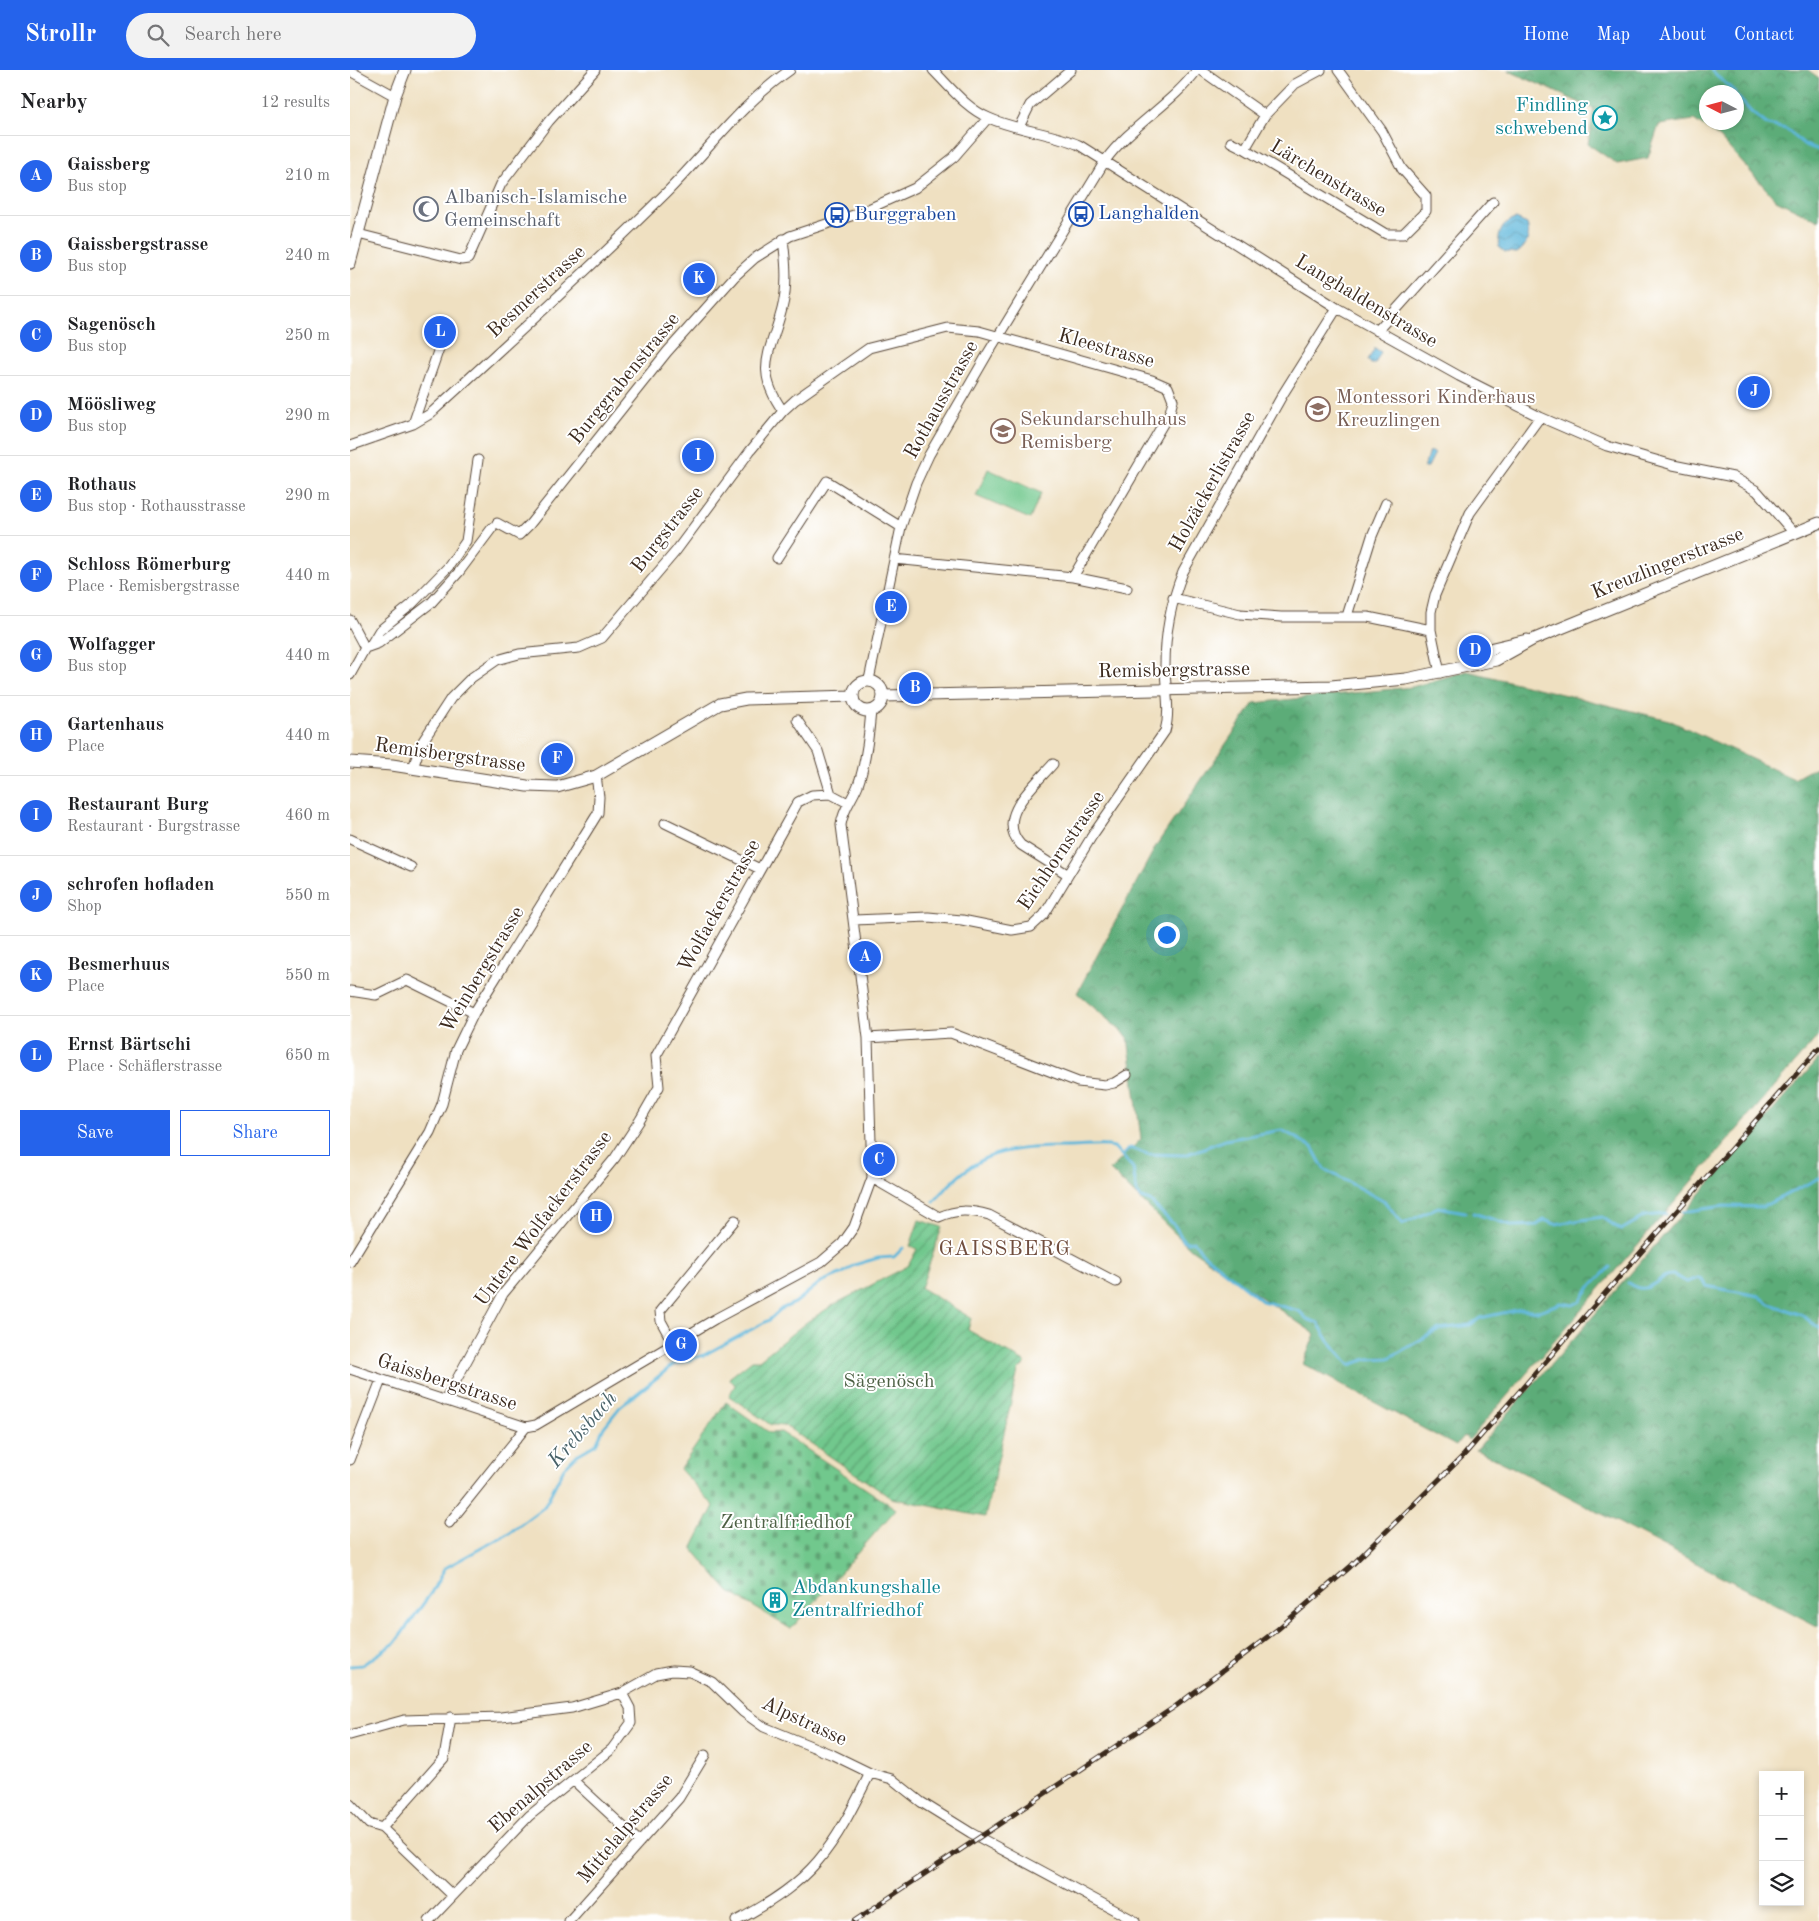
<!DOCTYPE html>
<meta charset="utf-8">
<style>
body{margin:0;font-family:"Old Standard TT",serif;background:#f2f2f2;color:#202124}
.controls{position:absolute;right:15px;bottom:15px;display:grid;overflow:hidden;border-radius:0px;box-shadow:0 2px 8px #0003}
.controls button{width:45px;height:45px;display:grid;place-items:center;padding:0;border:0;border-bottom:1px solid #e0e0e0;background:#fff;color:#202124;font:25px sans-serif}
.compass{position:absolute;left:1349px;top:15px;width:45px;height:45px;border-radius:50%;background:#fff;box-shadow:0 2px 8px #0003;rotate:276deg}
.you{position:absolute;left:816px;top:864px;width:18px;height:18px;margin:-12px;border:4px solid #fff;border-radius:50%;background:#1a73e8;box-shadow:0 0 0 8px #1a73e833}
.badge{display:grid;place-items:center;width:32px;height:32px;border-radius:50%;background:#2563eb;color:#fff;font-size:16px;font-weight:700}
.pin{position:absolute;translate:-50% -50%;border:2px solid #fff;box-shadow:0 1px 5px #0006}
.list{margin:0;padding:0;list-style:none}
h2{display:flex;justify-content:space-between;align-items:center;height:65px;margin:0;padding:0 20px;font-size:21px}
h2 small{font-size:16px;font-weight:400;color:#757577}
.list li{display:grid;grid-template-columns:32px 1fr auto;gap:15px;align-items:center;box-sizing:border-box;height:80px;padding:0 20px;border-top:1px solid #e0e0e0}
.list b{display:block;font-size:19px;white-space:nowrap}
.list p{margin:0;font-size:16px;white-space:nowrap;color:#757577}
.list em{font-size:16px;font-style:normal;color:#757577}
.actions{display:flex;gap:10px;padding:15px 20px}
.actions a{flex:1;padding:11px 0;border:1px solid #2563eb;border-radius:0px;text-align:center;font-size:18px;color:#2563eb}
.actions .main{background:#2563eb;color:#fff}
.icon{flex:none;width:28px;height:28px;fill:none;stroke:currentColor;stroke-width:2;stroke-linecap:round;stroke-linejoin:round}
.map{position:relative;flex:none;width:1469px;height:1851px;overflow:hidden}
header{display:flex;align-items:center;gap:30px;box-sizing:border-box;height:70px;padding:0 25px;background:#2563eb;color:#fff}
header strong{font-size:24px}
nav{display:flex;gap:28px;margin-inline-start:auto;font-size:18px}
.search{width:350px;height:45px;background:#f2f2f2;display:flex;align-items:center;gap:12px;box-sizing:border-box;padding:0 18px;border-radius:28px;color:#757577;font-size:19px}
main{display:flex}
aside{flex:1;background:#fff}
.map>svg:first-child{display:block}
.grass{fill:#71c88d;stroke:#567956}
.forest{fill:url(#forest-crowns);stroke:#4c6b4b;fill-rule:evenodd}
.cemetery{fill:url(#cemetery-stones);stroke:#567956}
.garden{fill:url(#garden-furrows);stroke:#567956}
.water{fill:url(#water-waves);stroke:#4c707c}
.lines{fill:none;stroke-linecap:round;stroke-linejoin:round}
.stream{stroke:#5cb6da;stroke-width:3}
.minor-casing{stroke:#564536;stroke-width:11}
.tertiary-casing{stroke:#564536;stroke-width:13}
.minor{stroke:#fff;stroke-width:9}
.tertiary{stroke:#fff;stroke-width:11}
.rail-casing{stroke:#3b2a1e;stroke-width:5}
.rail{stroke:#fff;stroke-width:3;stroke-dasharray:9;stroke-linecap:butt}
.labels{text-anchor:middle;dominant-baseline:central;stroke-width:4;stroke-linejoin:round;paint-order:stroke}
.culture-label{font-size:20px;fill:#0d838f;stroke:#fff;text-anchor:end}
.street-label{font-size:20px;fill:#3b2a1e;stroke:#fff}
.worship-label{font-size:20px;fill:#5b616d;stroke:#fff;text-anchor:start}
.transit-label{font-size:20px;fill:#164399;stroke:#fff;text-anchor:start}
.education-label{font-size:20px;fill:#785e54;stroke:#fff;text-anchor:start}
.park-label{font-size:20px;fill:#4e6145;stroke:#fff}
.neighbourhood-label{font-size:21px;letter-spacing:1px;fill:#714e3e;stroke:#fff}
.water-label{font-size:21px;font-style:italic;fill:#486269;stroke:#fff}
</style>
<header>
<strong>Strollr</strong>
<div class="search"><svg class="icon" aria-label="search" viewBox="0 0 24 24"><circle cx="10" cy="10" r="6"/><path d="M15 15l6 6"/></svg>Search here</div>
<nav><a>Home</a><a>Map</a><a>About</a><a>Contact</a></nav>
</header>
<main>
<aside>
<h2>Nearby<small>12 results</small></h2>
<ul class="list">
<li><span class="badge">A</span><div><b>Gaissberg</b><p>Bus stop</p></div><em>210 m</em></li>
<li><span class="badge">B</span><div><b>Gaissbergstrasse</b><p>Bus stop</p></div><em>240 m</em></li>
<li><span class="badge">C</span><div><b>Sagenösch</b><p>Bus stop</p></div><em>250 m</em></li>
<li><span class="badge">D</span><div><b>Möösliweg</b><p>Bus stop</p></div><em>290 m</em></li>
<li><span class="badge">E</span><div><b>Rothaus</b><p>Bus stop · Rothausstrasse</p></div><em>290 m</em></li>
<li><span class="badge">F</span><div><b>Schloss Römerburg</b><p>Place · Remisbergstrasse</p></div><em>440 m</em></li>
<li><span class="badge">G</span><div><b>Wolfagger</b><p>Bus stop</p></div><em>440 m</em></li>
<li><span class="badge">H</span><div><b>Gartenhaus</b><p>Place</p></div><em>440 m</em></li>
<li><span class="badge">I</span><div><b>Restaurant Burg</b><p>Restaurant · Burgstrasse</p></div><em>460 m</em></li>
<li><span class="badge">J</span><div><b>schrofen hofladen</b><p>Shop</p></div><em>550 m</em></li>
<li><span class="badge">K</span><div><b>Besmerhuus</b><p>Place</p></div><em>550 m</em></li>
<li><span class="badge">L</span><div><b>Ernst Bärtschi</b><p>Place · Schäflerstrasse</p></div><em>650 m</em></li>
</ul>
<div class="actions"><a class="main">Save</a><a>Share</a></div>
</aside>
<div class="map">
<svg width="1469" height="1851" viewBox="0 0 1469 1851">
<defs>
<pattern id="forest-crowns" width="20" height="18" patternUnits="userSpaceOnUse" patternTransform="scale(1.25)"><rect width="20" height="18" fill="#5cac78"/><path d="M2 6a3 3 0 1 1 6 0M12 15a3 3 0 1 1 6 0" fill="none" stroke="#4d8c62"/></pattern>
<pattern id="cemetery-stones" width="16" height="16" patternUnits="userSpaceOnUse" patternTransform="scale(1.25)"><rect width="16" height="16" fill="#71c88d"/><path d="M2 7V4a2 2 0 0 1 4 0v3zM10 15v-3a2 2 0 0 1 4 0v3z" fill="#5ea373"/></pattern>
<pattern id="garden-furrows" width="10" height="10" patternUnits="userSpaceOnUse" patternTransform="scale(1.25)"><rect width="10" height="10" fill="#71c88d"/><path d="M-1 1l2-2M0 10L10 0M9 11l2-2" fill="none" stroke="#5ea373"/></pattern>
<pattern id="water-waves" width="16" height="10" patternUnits="userSpaceOnUse" patternTransform="scale(1.25)"><rect width="16" height="10" fill="#5cb6da"/><path d="M0 5q4-4 8 0t8 0" fill="none" stroke="#4d94b0"/></pattern>
</defs>
<rect width="100%" height="100%" fill="#fff"/>
<filter id="ink" filterUnits="userSpaceOnUse"><feTurbulence type="fractalNoise" baseFrequency=".02" numOctaves="2"/><feDisplacementMap in="SourceGraphic" scale="10" xChannelSelector="R" yChannelSelector="G"/><feConvolveMatrix kernelMatrix="1 2 1 2 8 2 1 2 1" color-interpolation-filters="sRGB"/></filter>
<filter id="wash" filterUnits="userSpaceOnUse"><feTurbulence type="fractalNoise" baseFrequency=".0096" numOctaves="4" result="noise"/><feDisplacementMap in="SourceGraphic" scale="20" xChannelSelector="R" yChannelSelector="G"/><feGaussianBlur stdDeviation="1.12" result="paint"/><feColorMatrix in="noise" values="0 0 0 0 0 0 0 0 0 0 0 0 0 0 0 0 0 1.4 0 .05"/><feComposite in="paint" operator="in"/></filter>
<g filter="url(#wash)">
<rect width="100%" height="100%" fill="#efe0c1"/>
<path class="grass" d="M 638,399 L 691,423 L 680,449 L 626,426 Z"/>
<path class="forest" d="M 1157,0 L 1458,0 L 1469,8 L 1469,151 L 1426,130 L 1370,68 L 1344,50 L 1309,55 L 1298,88 L 1267,94 L 1238,74 L 1244,39 ZM 1356,22 L 1386,22 L 1386,52 L 1356,52 Z
M 1117,601 L 1319,650 L 1444,709 L 1469,695 L 1469,965 L 1119,1370 L 1114,1366 L 1106,1376 L 953,1294 L 965,1264 L 841,1179 L 760,1100 L 791,1069 L 778,967 L 727,923 L 807,774 L 904,633 L 1062,617 Z
M 1469,988 L 1469,1557 L 1158,1395 L 1126,1380 Z"/>
<path class="cemetery" d="M 376,1332 L 420,1363 L 431,1362 L 546,1439 L 441,1559 L 379,1522 L 342,1479 L 364,1436 L 330,1399 Z"/>
<path class="garden" d="M 569,1150 L 592,1157 L 571,1218 L 621,1248 L 618,1260 L 676,1293 L 668,1301 L 635,1447 L 541,1428 L 434,1355 L 421,1355 L 379,1326 L 385,1315 L 379,1308 L 402,1290 L 409,1290 L 458,1251 L 485,1234 L 558,1196 L 567,1179 L 560,1176 Z"/>
<path class="water" d="M 1166,149 L 1177,154 C 1181,165 1177,177 1167,183 L 1155,182 L 1149,177 C 1147,164 1153,151 1166,149 Z
M 1025,278 L 1031,282 L 1025,294 L 1021,294 L 1018,290 Z
M 1079,381 L 1085,383 L 1078,397 L 1074,398 Z"/>
<g class="lines">
<path class="stream" d="M 1361,0 L 1385,22
M 1386,25 L 1401,42 L 1418,55 L 1436,59 L 1455,75 L 1469,80
M 772,1086 L 780,1078 L 797,1084 L 835,1085 L 875,1070 L 932,1060 L 962,1077 L 974,1099 L 1035,1132 L 1053,1154 L 1088,1137 L 1115,1142
M 584,1132 C 628,1079 656,1077 721,1077 C 734,1077 752,1074 764,1077 L 783,1098 L 787,1123 L 791,1128 L 800,1131 L 825,1156 L 833,1170 L 837,1172 L 844,1171 L 852,1183 L 912,1231 L 949,1241 L 957,1249 L 968,1253 L 979,1271 L 1000,1295 L 1017,1289 L 1039,1288 L 1089,1259 L 1120,1255 L 1130,1248 L 1171,1239 L 1189,1241 L 1211,1233 L 1223,1235 L 1229,1232 L 1240,1217 L 1260,1197
M 1332,1142 L 1374,1136 L 1412,1137 L 1469,1108
M 1123,1143 L 1164,1156 L 1187,1155 L 1194,1150 L 1205,1154 L 1252,1147 L 1271,1160 L 1295,1146 L 1316,1144
M 1278,1213 C 1301,1229 1308,1203 1323,1205 C 1327,1206 1332,1211 1337,1212 L 1348,1208 L 1352,1209 L 1356,1216 L 1409,1226 L 1420,1234 L 1452,1245 L 1469,1258
M 0,1596 L 12,1595 L 45,1573 L 81,1523 L 95,1498 L 159,1463 L 194,1437 L 214,1398 L 227,1385 L 246,1374 L 254,1357 L 270,1337 L 323,1295 L 354,1285 L 419,1250 L 431,1239 L 445,1233 L 471,1212 L 493,1203 L 504,1195 L 528,1188 L 544,1187 L 553,1178"/>
</g>
</g>
<g filter="url(#ink)">
<g class="lines">
<defs>
<path id="minor" d="M 583,0 C 600,17 616,38 639,48 C 668,61 700,62 729,75 L 987,238 L 1109,306 L 1190,347 L 1257,376 L 1323,395 L 1383,407 L 1407,421 L 1444,463
M 851,0 L 915,45 L 895,79 L 1036,164 L 1053,164 L 1076,141 L 1076,126 L 1052,99 L 1032,61 L 988,0
M 0,1 L 45,26
M 915,45 L 945,14 L 971,0
M 669,57 L 680,35 L 721,0
M 881,72 L 895,79
M 8,164 L 111,190 L 118,189 L 151,114 L 199,51 L 245,0
M 1027,261 L 1143,132
M 433,341 C 403,299 421,282 432,239 C 438,216 436,193 433,169
M 63,354 L 96,258
M 0,376 L 63,354 L 80,344 C 160,271 239,199 316,123 C 357,82 391,34 440,0
M 147,453 L 169,465 L 180,454 L 317,282 L 384,207 L 405,188 L 440,166 L 507,144 L 565,118 L 604,87 L 638,48
M 427,488 L 477,411 L 551,457
M 544,489 L 723,507 L 777,518
M 823,528 L 890,544 L 931,547 L 1018,547 L 1081,560
M 997,546 L 1022,466 L 1036,433
M 0,550 L 15,578 L 0,605
M 20,576 L 29,561 L 61,535 L 99,496 L 116,471 L 128,390
M 18,577 L 29,573 L 81,533 L 109,502 L 142,458
M 1090,603 L 1081,560 L 1081,542 L 1085,525 L 1120,443 L 1190,347
M 519,610 L 551,457 L 566,413 L 579,385 L 638,283 L 755,91 C 781,55 821,35 847,0
M 447,650 L 468,681 L 481,724 L 498,733
M 703,694 C 685,715 644,747 671,775 L 717,804
M 63,698 L 71,674 L 101,628 L 121,608 L 147,590 L 169,584 L 229,578 L 252,568 L 326,481 L 400,381 L 433,341 L 445,330 L 519,278 L 598,258 L 629,261 L 802,310 L 818,317 L 823,330 L 820,342 L 723,507
M 315,753 L 410,799
M 0,769 L 61,797
M 504,850 L 578,847 L 612,850 L 662,860 L 681,857 L 694,845 L 742,766 L 815,661 C 821,640 815,619 815,596 C 815,564 821,532 833,502 L 933,324 L 987,238
M 0,921 L 26,925 L 57,910 L 124,943
M 518,968 L 601,963 L 728,1012 L 755,1015 L 764,1013 L 777,1005
M 522,1108 L 589,1147 C 607,1139 620,1140 639,1145 L 766,1212
M 0,1192 L 80,1062 L 92,1034 L 106,980 L 124,943 L 248,743 L 249,727 L 246,706
M 323,1273 L 311,1251 L 310,1241 L 385,1150
M 0,1299 L 176,1357 L 186,1355 L 365,1249 L 471,1192 L 492,1174 L 504,1157 L 522,1108 L 518,968 L 491,755 C 493,739 502,730 508,715 C 516,693 519,665 521,641
M 95,1331 L 153,1224 L 265,1088 L 290,1050 L 309,1017 L 306,986 L 448,732 L 462,725 L 481,724
M 0,1390 L 31,1310
M 99,1453 L 176,1357
M 0,1665 L 54,1650 L 151,1647 L 222,1638 L 272,1623 L 306,1604 L 322,1601 L 340,1602 L 362,1612 L 393,1642 L 414,1657 L 483,1685 L 520,1703 L 542,1709 L 571,1732 L 621,1763 L 785,1851
M 224,1711 L 290,1772
M 0,1734 L 19,1754 L 32,1758 L 102,1825
M 32,1758 L 94,1688 L 101,1647
M 79,1851 L 179,1746 L 262,1679 L 281,1653 L 280,1638 L 272,1623
M 219,1851 L 329,1728 L 355,1685
M 386,1851 C 464,1810 482,1781 520,1703"/>
<path id="tertiary" d="M 0,193 L 45,26 L 55,0
M 1118,593 L 1143,578 L 1177,570
M503 626a15 15 0 1 1 30 0a15 15 0 1 1-30 0Z
M 534,626 L 981,616 L 1056,609 L 1146,590 L 1182,570 L 1469,453
M 0,692 L 42,695 L 177,716 L 207,717 L 246,706 L 370,634 L 396,629 L 503,626"/>
</defs>
<use href="#minor" class="minor-casing"/>
<use href="#tertiary" class="tertiary-casing"/>
<use href="#minor" class="minor"/>
<use href="#tertiary" class="tertiary"/>
<defs>
<path id="rail" d="M 504,1851 L 826,1636 L 928,1559 L 1000,1497 L 1114,1385 L 1469,978"/>
</defs>
<use href="#rail" class="rail-casing"/>
<use href="#rail" class="rail"/>
</g>
</g>
<defs>
<symbol id="sight-ring" viewBox="-11 -11 22 22"><circle r="9.5" fill="#fff" stroke="#0f9aa8" stroke-width="1.5"/><path d="M0-6L1.8-2.2L6-1.7L2.9 1.2L3.7 5.4L0 3.3L-3.7 5.4L-2.9 1.2L-6-1.7L-1.8-2.2Z" fill="#0f9aa8"/></symbol>
<symbol id="mosque-ring" viewBox="-11 -11 22 22"><circle r="9.5" fill="#fff" stroke="#6b7280" stroke-width="1.5"/><path d="M3.5-4.9A6 6 0 1 0 3.5 4.9A5 5 0 1 1 3.5-4.9Z" fill="#6b7280"/></symbol>
<symbol id="bus-ring" viewBox="-11 -11 22 22"><circle r="9.5" fill="#fff" stroke="#1a4fb4" stroke-width="1.5"/><path d="M-5-6H5V4H4V6H2V4H-2V6H-4V4H-5ZM-3.5-4V0h7V-4ZM-3.5 1.2v1.5H-2V1.2ZM2 1.2v1.5H3.5V1.2Z" fill="#1a4fb4"/></symbol>
<symbol id="school-ring" viewBox="-11 -11 22 22"><circle r="9.5" fill="#fff" stroke="#8d6e63" stroke-width="1.5"/><path d="M0-5L7-2L0 1L-7-2ZM-4 1L0 2.5L4 1V4Q0 6-4 4Z" fill="#8d6e63"/></symbol>
<symbol id="building-ring" viewBox="-11 -11 22 22"><circle r="9.5" fill="#fff" stroke="#0f9aa8" stroke-width="1.5"/><path d="M-4-6H4V6H1V3H-1V6H-4ZM-2.5-4.3h1.7v1.8h-1.7ZM.8-4.3h1.7v1.8H.8ZM-2.5-1h1.7V.8h-1.7ZM.8-1h1.7V.8H.8Z" fill="#0f9aa8"/></symbol>
</defs>
<g fill-rule="evenodd">
<use href="#sight-ring" x="1241" y="34" width="28" height="28"/>
<use href="#mosque-ring" x="62" y="125" width="28" height="28"/>
<use href="#bus-ring" x="717" y="130" width="28" height="28"/>
<use href="#bus-ring" x="473" y="131" width="28" height="28"/>
<use href="#school-ring" x="954" y="325" width="28" height="28"/>
<use href="#school-ring" x="639" y="347" width="28" height="28"/>
<use href="#building-ring" x="411" y="1516" width="28" height="28"/>
</g>
<g class="labels">
<g class="culture-label">
<text x="1238" y="36">Findling<tspan x="1238" dy="23">schwebend</tspan></text>
<text x="442" y="1518" text-anchor="start">Abdankungshalle<tspan x="442" dy="23">Zentralfriedhof</tspan></text>
</g>
<g class="street-label">
<text transform="translate(978 109) rotate(31)">Lärchenstrasse</text>
<text transform="translate(187 222) rotate(-43)">Besmerstrasse</text>
<text transform="translate(1016 232) rotate(31)">Langhaldenstrasse</text>
<text transform="translate(756 279) rotate(16)">Kleestrasse</text>
<text transform="translate(275 309) rotate(-51)">Burggrabenstrasse</text>
<text transform="translate(592 330) rotate(-61)">Rothausstrasse</text>
<text transform="translate(863 412) rotate(-61)">Holzäckerlistrasse</text>
<text transform="translate(318 460) rotate(-52)">Burgstrasse</text>
<text transform="translate(1318 494) rotate(-22)">Kreuzlingerstrasse</text>
<text transform="translate(824 601) rotate(-1)">Remisbergstrasse</text>
<text transform="translate(100 686) rotate(8)">Remisbergstrasse</text>
<text transform="translate(712 781) rotate(-56)">Eichhornstrasse</text>
<text transform="translate(370 836) rotate(-61)">Wolfackerstrasse</text>
<text transform="translate(133 900) rotate(-59)">Weinbergstrasse</text>
<text transform="translate(194 1149) rotate(-53)">Untere Wolfackerstrasse</text>
<text transform="translate(97 1313) rotate(18)">Gaissbergstrasse</text>
<text transform="translate(454 1652) rotate(25)">Alpstrasse</text>
<text transform="translate(191 1717) rotate(-41)">Ebenalpstrasse</text>
<text transform="translate(276 1759) rotate(-50)">Mittelalpstrasse</text>
</g>
<g class="worship-label">
<text x="94" y="128">Albanisch-Islamische<tspan x="94" dy="23">Gemeinschaft</tspan></text>
</g>
<g class="transit-label">
<text x="748" y="144">Langhalden</text>
<text x="504" y="145">Burggraben</text>
</g>
<g class="education-label">
<text x="986" y="328">Montessori Kinderhaus<tspan x="986" dy="23">Kreuzlingen</tspan></text>
<text x="670" y="350">Sekundarschulhaus<tspan x="670" dy="23">Remisberg</tspan></text>
</g>
<g class="park-label">
<text x="539" y="1312">Sägenösch</text>
<text x="436" y="1453">Zentralfriedhof</text>
</g>
<g class="neighbourhood-label">
<text x="655" y="1179">GAISSBERG</text>
</g>
<g class="water-label">
<text transform="translate(233 1360) rotate(-49)">Krebsbach</text>
</g>
</g>
</svg>
<div class="controls">
<button>+</button>
<button>−</button>
<button><svg class="icon" aria-label="layers" viewBox="0 0 24 24"><path d="M12 4l9 5-9 5-9-5zM3 14l9 5 9-5"/></svg></button>
</div>
<svg class="compass" viewBox="-18 -18 36 36"><path d="M0-13l5 13h-10z" fill="#e53935"/><path d="M0 13l5-13h-10z" fill="#757577"/></svg>
<div class="you"></div>
<div class="pin badge" style="left:515px;top:887px">A</div>
<div class="pin badge" style="left:565px;top:618px">B</div>
<div class="pin badge" style="left:529px;top:1090px">C</div>
<div class="pin badge" style="left:1125px;top:581px">D</div>
<div class="pin badge" style="left:541px;top:537px">E</div>
<div class="pin badge" style="left:207px;top:689px">F</div>
<div class="pin badge" style="left:331px;top:1275px">G</div>
<div class="pin badge" style="left:246px;top:1147px">H</div>
<div class="pin badge" style="left:348px;top:386px">I</div>
<div class="pin badge" style="left:1404px;top:322px">J</div>
<div class="pin badge" style="left:349px;top:209px">K</div>
<div class="pin badge" style="left:90px;top:262px">L</div>
</div>
</main>
